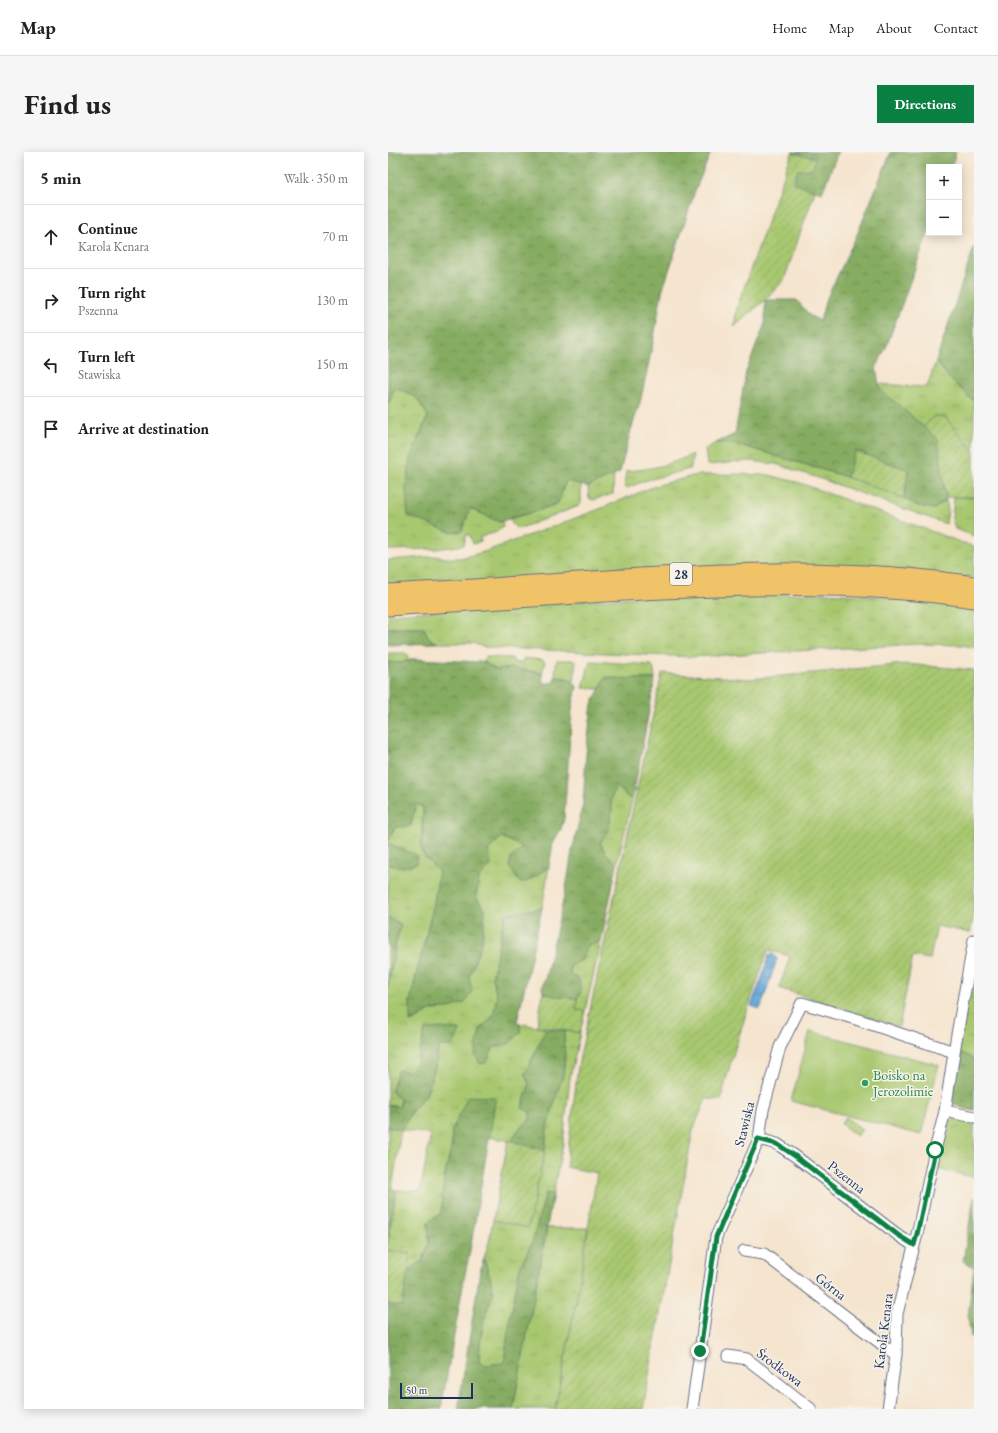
<!DOCTYPE html>
<meta charset="utf-8">
<style>
body{margin:0;font-family:"EB Garamond",serif;background:#f6f6f6;color:#202124}
.controls{position:absolute;right:12px;top:12px;display:grid;overflow:hidden;border-radius:0px;box-shadow:0 2px 10px #0003}
.controls button{width:36px;height:36px;display:grid;place-items:center;padding:0;border:0;border-bottom:1px solid #e0e0e0;background:#fff;color:#202124;font:20px sans-serif}
.scale{position:absolute;left:12px;bottom:10px;width:73px;box-sizing:border-box;padding-left:4px;border:2px solid #1b2f5e;border-top:0;font-size:11px;line-height:14px;white-space:nowrap;color:#1b2f5e;-webkit-text-stroke:3px #f7f3e8;paint-order:stroke}
.stop{position:absolute;width:12px;height:12px;margin:-9px;border:3px solid #0b8043;border-radius:50%;background:#fff}
.stop.end{background:#0b8043;border-color:#fff;box-shadow:0 1px 4px #0008}
.list{margin:0;padding:0;list-style:none}
h2{display:flex;justify-content:space-between;align-items:center;height:52px;margin:0;padding:0 16px;font-size:17px}
h2 small{font-size:13px;font-weight:400;color:#757577}
.list li{display:grid;grid-template-columns:26px 1fr auto;gap:12px;align-items:center;box-sizing:border-box;height:64px;padding:0 16px;border-top:1px solid #e0e0e0}
.list b{display:block;font-size:15px;white-space:nowrap}
.list p{margin:0;font-size:13px;white-space:nowrap;color:#757577}
.list em{font-size:13px;font-style:normal;color:#757577}
.icon{flex:none;width:22px;height:22px;fill:none;stroke:currentColor;stroke-width:2;stroke-linecap:round;stroke-linejoin:round}
.map{position:relative;flex:none;width:586px;height:1257px;overflow:hidden;border-radius:0px}
header{display:flex;align-items:center;gap:24px;box-sizing:border-box;height:56px;padding:0 20px;background:#fff;border-bottom:1px solid #e0e0e0}
header strong{font-size:19px}
nav{display:flex;gap:22px;margin-inline-start:auto;font-size:14px}
.intro{display:flex;align-items:center;justify-content:space-between;box-sizing:border-box;height:96px;padding:0 24px}
h1{margin:0;font-size:28px}
.button{padding:10px 18px;border-radius:0px;background:#0b8043;color:#fff;font-size:14px;font-weight:700}
main{display:flex;gap:24px;padding:0 24px}
aside{flex:1;background:#fff;border-radius:0px;box-shadow:0 2px 10px #0003}
.map>svg:first-child{display:block}
.grass{fill:url(#grass-tufts);stroke:#627c67}
.forest{fill:url(#forest-crowns);stroke:#506e60}
.garden{fill:url(#garden-furrows);stroke:#627c67}
.pitch{fill:#a8c870;stroke:#627c67}
.water{fill:url(#water-waves);stroke:#3e6a9a}
.lines{fill:none;stroke-linecap:round;stroke-linejoin:round}
.street-casing{stroke:#676e85;stroke-width:13}
.primary-casing{stroke:#676e85;stroke-width:19}
.street{stroke:#fff;stroke-width:11}
.primary{stroke:#f1c369;stroke-width:17}
.route{stroke:#0b8043;stroke-width:5}
.leisure-dot{fill:#2e9e5b;stroke:#f7f3e8;stroke-width:1.5}
.labels{text-anchor:middle;dominant-baseline:central;stroke-width:3;stroke-linejoin:round;paint-order:stroke}
.shield{fill:#f7f3e8;stroke:#5d6a87;stroke-width:1}
.shield-label{font-size:13px;font-weight:bold;fill:#1b2f5e}
.leisure-label{font-size:14px;fill:#27864d;stroke:#f7f3e8;text-anchor:start}
.street-label{font-size:14px;fill:#1b2f5e;stroke:#f7f3e8}
</style>
<header>
<strong>Map</strong>
<nav><a>Home</a><a>Map</a><a>About</a><a>Contact</a></nav>
</header>
<div class="intro"><h1>Find us</h1><a class="button">Directions</a></div>
<main>
<aside>
<h2>5 min<small>Walk · 350 m</small></h2>
<ul class="list">
<li><svg class="icon" aria-label="ahead" viewBox="0 0 24 24"><path d="M12 20V5M6 11l6-6 6 6"/></svg><div><b>Continue</b><p>Karola Kenara</p></div><em>70 m</em></li>
<li><svg class="icon" aria-label="right" viewBox="0 0 24 24"><path d="M7 20v-9h11M14 6l5 5-5 5"/></svg><div><b>Turn right</b><p>Pszenna</p></div><em>130 m</em></li>
<li><svg class="icon" aria-label="left" viewBox="0 0 24 24"><path d="M17 20v-9H6M10 6l-5 5 5 5"/></svg><div><b>Turn left</b><p>Stawiska</p></div><em>150 m</em></li>
<li><svg class="icon" aria-label="arrive" viewBox="0 0 24 24"><path d="M6 21V4h12l-3 4 3 4H6"/></svg><div><b>Arrive at destination</b></div></li>
</ul>
</aside>
<div class="map">
<svg width="586" height="1257" viewBox="0 0 586 1257">
<defs>
<pattern id="grass-tufts" width="24" height="20" patternUnits="userSpaceOnUse"><rect width="24" height="20" fill="#a8c870"/><path d="M3 7l-1-3M5 7V3M7 7l1-3M15 17l-1-3M17 17v-4M19 17l1-3" fill="none" stroke="#90ac63"/></pattern>
<pattern id="forest-crowns" width="20" height="18" patternUnits="userSpaceOnUse"><rect width="20" height="18" fill="#86ac62"/><path d="M2 6a3 3 0 1 1 6 0M12 15a3 3 0 1 1 6 0" fill="none" stroke="#6d8c54"/></pattern>
<pattern id="garden-furrows" width="10" height="10" patternUnits="userSpaceOnUse"><rect width="10" height="10" fill="#a8c870"/><path d="M-1 1l2-2M0 10L10 0M9 11l2-2" fill="none" stroke="#90ac63"/></pattern>
<pattern id="water-waves" width="16" height="10" patternUnits="userSpaceOnUse"><rect width="16" height="10" fill="#61a6d7"/><path d="M0 5q4-4 8 0t8 0" fill="none" stroke="#4f88b2"/></pattern>
</defs>
<rect width="100%" height="100%" fill="#f7f3e8"/>
<filter id="ink" filterUnits="userSpaceOnUse"><feTurbulence type="fractalNoise" baseFrequency=".025" numOctaves="2"/><feDisplacementMap in="SourceGraphic" scale="8" xChannelSelector="R" yChannelSelector="G"/><feConvolveMatrix kernelMatrix="1 2 1 2 8 2 1 2 1" color-interpolation-filters="sRGB"/></filter>
<filter id="wash" filterUnits="userSpaceOnUse"><feTurbulence type="fractalNoise" baseFrequency=".012" numOctaves="4" result="noise"/><feDisplacementMap in="SourceGraphic" scale="16" xChannelSelector="R" yChannelSelector="G"/><feGaussianBlur stdDeviation="0.9" result="paint"/><feColorMatrix in="noise" values="0 0 0 0 0 0 0 0 0 0 0 0 0 0 0 0 0 1.4 0 .05"/><feComposite in="paint" operator="in"/></filter>
<g filter="url(#wash)">
<rect width="100%" height="100%" fill="#f5e4ce"/>
<path class="grass" d="M 548,209 L 562,227 L 586,249 L 586,300 L 557,265 L 546,264 L 536,275 L 491,237 L 491,232 L 539,235 Z
M 7,235 L 28,245 L 40,264 L 22,305 L 74,379 L 81,356 L 111,369 L 114,369 L 115,375 L 109,380 L 92,385 L 93,389 L 85,392 L 81,382 L 78,384 L 76,393 L 48,397 L 0,398 L 0,253 Z
M 328,291 L 352,293 L 459,325 L 516,346 L 527,353 L 546,357 L 558,348 L 560,358 L 558,372 L 436,328 L 388,312 L 362,309 L 319,313 L 317,297 Z
M 305,302 L 303,315 L 301,317 L 256,329 L 239,336 L 236,335 L 238,319 C 259,318 286,312 305,302 Z
M 226,322 L 225,342 L 204,348 L 201,346 L 200,335 Z
M 349,322 L 381,323 L 412,331 L 586,395 L 586,425 L 0,435 L 0,408 L 51,404 C 64,410 83,403 96,400 L 209,358 L 267,334 L 309,323 Z
M 178,329 L 193,333 L 193,351 L 191,354 L 130,377 L 124,372 L 122,366 L 152,358 L 170,351 Z
M 566,345 L 586,345 L 586,384 L 567,377 L 564,367 Z
M 440,441 L 530,447 L 586,454 L 586,496 L 575,493 L 531,492 L 303,505 L 132,497 L 95,495 L 85,491 L 50,491 L 41,486 L 36,476 L 0,476 L 0,462 L 250,445 Z
M 0,501 L 17,501 L 20,503 L 19,509 L 12,511 L 0,510 Z
M 97,505 L 124,506 L 126,510 L 133,511 L 136,506 L 155,508 L 157,511 L 154,521 L 124,516 L 109,518 L 95,510 Z
M 169,508 L 184,508 L 188,510 L 186,530 L 178,526 L 167,525 L 168,511 Z
M 202,509 L 264,513 L 266,519 L 267,527 L 217,526 L 211,537 L 195,536 Z
M 228,633 L 241,647 L 245,644 L 229,712 L 217,700 L 212,691 L 220,679 L 224,659 L 223,648 Z
M 28,652 L 35,655 L 33,696 L 35,703 L 51,720 L 46,751 L 22,849 L 23,870 L 44,858 L 57,857 L 81,825 L 94,790 L 97,758 L 88,745 L 91,726 L 103,713 L 100,698 L 114,685 L 134,695 L 123,706 L 140,729 L 161,715 L 154,756 L 117,762 L 104,826 L 109,844 L 105,864 L 92,877 L 98,911 L 106,895 L 121,892 L 132,881 L 132,871 L 158,877 L 137,922 L 141,933 L 134,956 L 142,960 L 142,968 L 130,978 L 124,989 L 101,985 L 103,972 L 64,978 L 64,993 L 56,1027 L 53,1061 L 40,1070 L 41,1091 L 35,1108 L 20,1119 L 22,1101 L 0,1098 L 0,1090 L 8,1038 L 32,1039 L 43,982 L 13,978 L 24,959 L 38,943 L 48,912 L 51,893 L 37,878 L 30,909 L 21,920 L 10,918 L 12,955 L 0,953 L 0,834 L 8,790 L 13,772 L 0,766 L 0,712 L 8,715 L 12,697 L 0,691 L 0,690 L 7,675 Z
M 213,790 L 197,859 L 188,858 L 189,847 L 193,839 L 182,823 L 182,814 L 194,808 L 200,793 Z
M 583,827 L 586,828 L 586,879 L 584,894 L 586,895 L 586,909 L 580,904 L 571,900 Z
M 177,879 L 192,881 L 182,925 L 175,992 L 165,1042 L 158,1041 L 144,1091 L 132,1115 L 122,1167 L 116,1211 L 98,1213 L 91,1210 C 91,1186 96,1162 106,1140 L 96,1106 L 101,1090 L 105,1068 L 140,1075 L 157,999 L 159,975 L 175,922 L 177,906 L 176,891 Z
M 458,965 L 474,978 L 469,984 L 453,972 Z
M 567,966 L 586,971 L 586,1025 L 548,1017 L 560,970 Z
M 159,1076 L 200,1076 L 189,1145 L 167,1257 L 125,1257 Z"/>
<path class="forest" d="M 0,0 L 323,0 L 307,39 L 274,140 L 265,191 L 252,251 L 243,278 L 232,320 L 200,335 L 178,329 L 170,351 L 152,358 L 111,370 L 82,356 L 74,379 L 65,381 L 20,364 L 18,339 L 22,305 L 40,264 L 28,245 L 7,235 L 0,253 Z
M 404,0 L 450,0 L 434,41 L 405,32 L 410,18 L 427,7 Z
M 503,0 L 568,0 L 563,15 L 541,15 L 541,78 L 499,193 L 488,216 L 492,237 L 550,287 L 558,348 L 546,357 L 527,353 L 516,346 L 520,318 L 467,299 L 459,325 L 352,293 L 328,291 L 347,282 L 358,220 L 377,171 L 377,148 L 409,148 L 421,163 L 432,169 L 437,150 L 468,85 Z
M 586,95 L 586,249 L 562,227 L 548,209 Z
M 0,476 L 36,476 L 41,486 L 50,491 L 0,493 Z
M 25,507 L 95,510 L 109,518 L 124,516 L 154,521 L 155,531 L 165,531 L 167,525 C 177,526 184,526 189,535 L 184,557 L 176,667 L 173,677 L 165,691 L 161,715 L 140,729 L 132,731 L 121,714 L 123,706 L 134,695 L 114,685 L 100,698 L 103,714 L 91,726 L 88,745 L 97,758 L 94,790 L 81,825 L 84,839 L 77,851 L 57,857 L 44,858 L 22,870 L 22,849 L 46,751 L 51,720 L 35,703 L 33,696 L 35,655 L 28,652 L 23,674 L 7,675 L 0,690 L 0,510 L 12,511 Z
M 217,526 L 267,527 L 245,644 L 242,647 L 228,633 L 223,648 L 224,659 L 220,680 L 212,691 L 217,700 L 229,712 L 213,790 L 200,793 L 194,808 L 182,814 L 182,823 L 191,827 L 193,839 L 189,847 L 166,844 L 155,841 L 154,835 L 158,824 L 178,736 L 184,699 L 195,653 L 198,602 L 204,552 Z
M 0,691 L 28,703 L 29,711 C 19,715 10,717 0,712 Z
M 154,756 L 129,870 L 132,871 L 132,881 L 121,892 L 106,895 L 98,911 L 92,912 L 87,903 L 92,877 L 105,864 L 109,844 L 104,826 L 117,762 Z
M 0,766 L 13,772 L 8,790 L 0,834 Z
M 52,876 L 72,878 L 65,894 L 51,894 L 48,912 L 38,943 L 24,959 L 13,978 L 0,975 L 0,953 L 12,955 L 12,947 L 3,940 L 10,918 L 21,920 L 30,909 L 37,878 Z
M 158,877 L 177,879 L 176,891 L 177,906 L 175,922 L 159,975 L 157,999 L 124,989 L 130,978 L 142,968 L 142,960 L 134,956 L 141,933 L 137,922 Z
M 571,900 L 580,904 L 586,909 L 586,959 L 574,956 L 564,951 L 563,945 Z
M 80,944 L 108,945 L 82,1099 L 76,1127 L 53,1257 L 0,1257 L 0,1152 L 14,1154 L 20,1119 L 35,1108 L 41,1091 L 40,1070 L 53,1061 L 56,1027 L 64,993 L 64,978 Z
M 0,1036 L 8,1038 L 0,1090 Z
M 158,1041 L 165,1042 L 125,1257 L 70,1257 L 92,1119 L 96,1106 L 106,1140 C 96,1162 91,1186 91,1210 L 98,1213 L 116,1211 L 122,1167 L 132,1115 L 144,1091 Z
M 586,1045 L 586,1185 L 583,1185 L 580,1165 L 586,1115 L 575,1109 Z"/>
<path class="garden" d="M 404,1 L 427,6 L 425,17 L 410,18 L 405,31 L 427,39 L 396,128 L 377,148 L 346,175 L 349,155 Z
M 546,264 L 557,265 L 586,300 L 586,345 L 558,345 L 550,287 L 536,275 Z
M 467,299 L 520,318 L 516,346 L 459,325 Z
M 517,512 L 586,518 L 586,760 L 582,781 L 549,774 L 542,807 L 525,804 L 511,875 L 391,836 L 402,804 L 380,798 C 363,848 345,897 333,948 L 318,947 L 305,978 L 255,1257 L 167,1257 L 189,1145 L 209,1021 L 178,1015 L 190,914 L 274,521 L 362,527 Z
M 155,841 L 166,844 L 189,847 L 188,858 L 197,859 L 192,881 L 149,874 Z
M 0,975 L 13,978 L 4,1037 L 0,1036 Z
M 120,988 L 157,999 L 140,1076 L 105,1068 Z
M 0,1098 L 22,1101 L 20,1119 L 14,1154 L 0,1152 Z"/>
<path class="pitch" d="M 422,879 L 551,913 L 533,983 L 403,949 Z"/>
<path class="water" d="M 381,802 L 386,803 L 389,807 L 374,852 L 372,857 L 363,854 L 375,823 Z"/>
</g>
<g filter="url(#ink)">
<g class="lines">
<defs>
<path id="street" d="M 557,959 L 586,965
M 371,987 L 389,992 L 407,1004 L 510,1083 L 525,1093
M 356,1099 L 376,1102 L 508,1203
M 340,1204 L 359,1207 L 423,1257
M 304,1257 L 328,1085 L 371,987 L 375,958 L 392,895 L 414,851 L 468,867 L 566,900
M 500,1257 L 508,1203 L 509,1162 L 530,1078 L 547,998 L 557,959 L 568,888 L 586,788"/>
<path id="primary" d="M 0,441 C 74,437 147,432 221,427 C 342,419 465,414 586,433
M 0,455 C 73,451 145,446 218,441 C 341,434 463,429 586,447"/>
</defs>
<use href="#street" class="street-casing"/>
<use href="#primary" class="primary-casing"/>
<use href="#street" class="street"/>
<use href="#primary" class="primary"/>
</g>
</g>
<g class="lines" filter="url(#ink)">
<path class="route" d="M 312,1199 L 328,1085 L 370,987 L 389,992 L 407,1004 L 510,1083 L 526,1093 L 530,1078 L 547,998"/>
</g>
<circle class="leisure-dot" cx="477" cy="931" r="4"/>
<g class="labels">
<rect class="shield" x="282" y="411" width="22" height="22" rx="3"/>
<g class="shield-label">
<text x="293" y="422">28</text>
</g>
<g class="leisure-label">
<text x="485" y="923">Boisko na<tspan x="485" dy="16">Jerozolimie</tspan></text>
</g>
<g class="street-label">
<text transform="translate(356 972) rotate(-76)">Stawiska</text>
<text transform="translate(459 1025) rotate(38)">Pszenna</text>
<text transform="translate(443 1134) rotate(38)">Górna</text>
<text transform="translate(495 1179) rotate(-83)">Karola Kenara</text>
<text transform="translate(392 1215) rotate(37)">Środkowa</text>
</g>
</g>
</svg>
<div class="controls">
<button>+</button>
<button>−</button>
</div>
<div class="scale">50 m</div>
<div class="stop" style="left:547px;top:998px"></div>
<div class="stop end" style="left:312px;top:1199px"></div>
</div>
</main>
